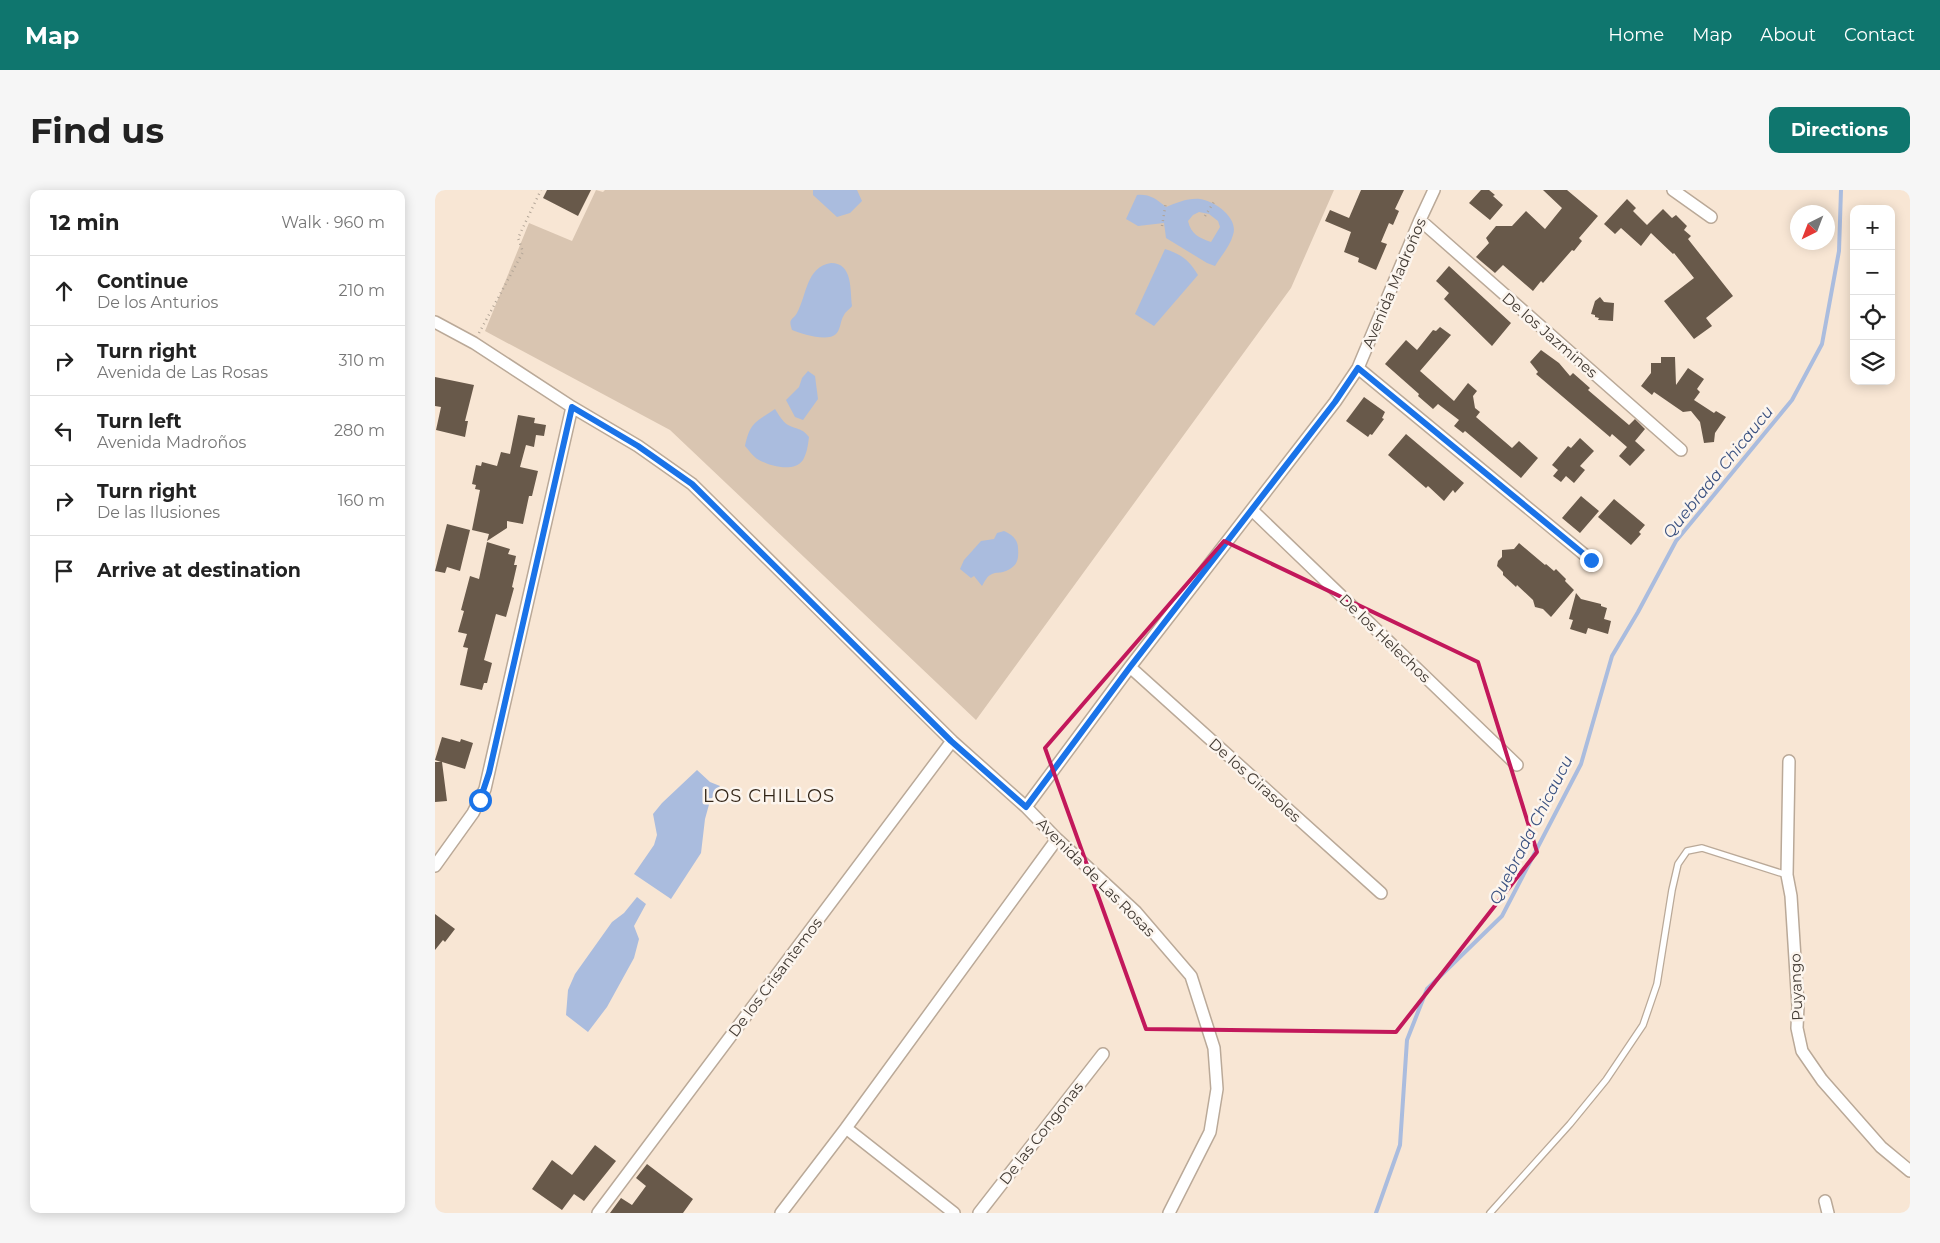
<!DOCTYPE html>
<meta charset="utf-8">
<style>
body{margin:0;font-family:Montserrat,sans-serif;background:#f6f6f6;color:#222}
.controls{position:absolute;right:15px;top:15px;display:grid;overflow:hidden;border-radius:10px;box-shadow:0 2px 12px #0003}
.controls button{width:45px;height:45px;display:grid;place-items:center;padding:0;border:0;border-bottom:1px solid #e0e0e0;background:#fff;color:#222;font:25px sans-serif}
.compass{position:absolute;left:1355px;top:15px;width:45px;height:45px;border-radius:50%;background:#fff;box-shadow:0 2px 12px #0003;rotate:222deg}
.stop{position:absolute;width:15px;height:15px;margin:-11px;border:4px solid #1a73e8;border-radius:50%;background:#fff}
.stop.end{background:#1a73e8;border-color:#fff;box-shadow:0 1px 5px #0008}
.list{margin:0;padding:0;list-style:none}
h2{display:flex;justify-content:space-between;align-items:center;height:65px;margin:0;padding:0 20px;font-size:21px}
h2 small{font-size:16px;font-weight:400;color:#767676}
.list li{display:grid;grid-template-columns:32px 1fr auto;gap:15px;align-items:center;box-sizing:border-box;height:70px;padding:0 20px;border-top:1px solid #e0e0e0}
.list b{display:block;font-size:19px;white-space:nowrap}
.list p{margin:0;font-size:16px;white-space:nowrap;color:#767676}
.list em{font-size:16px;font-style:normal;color:#767676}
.icon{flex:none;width:28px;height:28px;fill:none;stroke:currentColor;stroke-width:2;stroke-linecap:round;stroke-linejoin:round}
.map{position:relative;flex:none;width:1475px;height:1023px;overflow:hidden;border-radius:10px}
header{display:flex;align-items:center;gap:30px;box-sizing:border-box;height:70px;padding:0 25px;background:#0f766e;color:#fff}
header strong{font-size:24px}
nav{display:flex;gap:28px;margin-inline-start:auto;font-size:18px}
.intro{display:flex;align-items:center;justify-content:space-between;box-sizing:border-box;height:120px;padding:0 30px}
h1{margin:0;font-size:35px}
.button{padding:12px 22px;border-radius:10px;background:#0f766e;color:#fff;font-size:18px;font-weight:700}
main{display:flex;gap:30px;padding:0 30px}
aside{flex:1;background:#fff;border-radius:10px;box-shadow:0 2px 12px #0003}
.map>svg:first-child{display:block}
.green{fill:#d9c5b1}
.water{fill:#aabcde;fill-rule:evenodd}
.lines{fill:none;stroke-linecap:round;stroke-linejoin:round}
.stream{stroke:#aabcde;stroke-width:4}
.building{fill:#68594a}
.service-casing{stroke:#baa998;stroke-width:8}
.minor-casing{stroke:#baa998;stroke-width:14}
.path{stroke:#b1a496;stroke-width:2.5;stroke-dasharray:1 4;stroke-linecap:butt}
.service{stroke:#fff;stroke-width:5.5}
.minor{stroke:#fff;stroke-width:11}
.route{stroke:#1a73e8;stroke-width:6}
.marked{fill:none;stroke:#c2185b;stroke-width:4;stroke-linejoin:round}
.labels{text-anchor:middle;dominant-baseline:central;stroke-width:5;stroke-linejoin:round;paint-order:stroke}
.street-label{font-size:15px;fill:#403932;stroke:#fcf5ee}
.water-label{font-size:16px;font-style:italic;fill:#3a5180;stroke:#fcf5ee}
.quarter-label{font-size:18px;letter-spacing:1px;fill:#332618;stroke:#fcf5ee}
</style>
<header>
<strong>Map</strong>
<nav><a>Home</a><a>Map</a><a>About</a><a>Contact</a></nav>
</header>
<div class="intro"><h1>Find us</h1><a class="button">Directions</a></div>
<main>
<aside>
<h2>12 min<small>Walk · 960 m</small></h2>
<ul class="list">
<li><svg class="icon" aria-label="ahead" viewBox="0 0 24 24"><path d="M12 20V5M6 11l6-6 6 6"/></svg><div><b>Continue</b><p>De los Anturios</p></div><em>210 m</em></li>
<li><svg class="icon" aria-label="right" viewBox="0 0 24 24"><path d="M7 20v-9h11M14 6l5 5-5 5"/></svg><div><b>Turn right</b><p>Avenida de Las Rosas</p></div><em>310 m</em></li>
<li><svg class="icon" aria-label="left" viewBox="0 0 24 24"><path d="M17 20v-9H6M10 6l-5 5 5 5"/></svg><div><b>Turn left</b><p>Avenida Madroños</p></div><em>280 m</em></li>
<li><svg class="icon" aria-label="right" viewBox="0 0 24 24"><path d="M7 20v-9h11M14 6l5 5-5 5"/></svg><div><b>Turn right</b><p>De las Ilusiones</p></div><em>160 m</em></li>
<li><svg class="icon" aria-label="arrive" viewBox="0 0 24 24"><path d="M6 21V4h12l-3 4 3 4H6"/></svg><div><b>Arrive at destination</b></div></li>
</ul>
</aside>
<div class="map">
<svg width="1475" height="1023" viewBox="0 0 1475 1023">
<rect width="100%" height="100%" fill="#f8e6d4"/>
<path class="green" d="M 161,0 L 168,2 L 170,0 L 899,0 L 856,98 L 541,530 L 235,240 L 50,141 L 94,33 L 137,51 Z"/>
<path class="water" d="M 378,0 L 422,0 L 427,11 L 415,23 L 402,27 L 378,5 Z
M 702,5 C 715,4 721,9 731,17 C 742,13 752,8 765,9 C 780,11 804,28 798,45 C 795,56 786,66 780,76 L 772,73 L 731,48 L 729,33 L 703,36 L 691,29 ZM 764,22 L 774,24 L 783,31 L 785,37 L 776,52 C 764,48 756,44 753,31 L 758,25 Z
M 730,59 C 746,64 755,71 763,85 L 719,136 L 700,124 Z
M 396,73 C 418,73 415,100 417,116 C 415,119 410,122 409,125 C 405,131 406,139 401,144 C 393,152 366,144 357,140 C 353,128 357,131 362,123 C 372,105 371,77 396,73 Z
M 373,181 L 380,186 L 383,209 L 368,230 L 360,227 L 351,210 L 364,197 L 367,188 Z
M 340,219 C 344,225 347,231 353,235 C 362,240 366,237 374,247 C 373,255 372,263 368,270 C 359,283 335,276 324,270 C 318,267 314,260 310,256 C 315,232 321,232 340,219 Z
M 569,341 C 576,344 583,349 583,358 C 584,371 582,377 568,382 C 565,383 561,382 557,384 C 552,386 550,391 547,396 L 539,386 L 536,388 L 525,379 L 529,370 L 546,351 L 559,349 L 562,343 Z
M 262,580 L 275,592 L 285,596 L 275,611 L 270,629 L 266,663 L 236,709 L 199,684 L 219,655 L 222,645 L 218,624 L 227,613 Z
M 202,707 L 211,714 L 199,736 L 204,749 L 199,768 L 172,817 L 153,842 L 131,825 L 133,800 L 140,784 L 177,732 L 189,723 Z"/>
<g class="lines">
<path class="stream" d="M 941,1023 L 965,955 L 972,850 L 992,799 L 1067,726 L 1146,574 L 1177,466 L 1203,422 L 1241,351 L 1357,210 L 1387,154 L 1404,61 L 1406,0"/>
</g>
<path class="building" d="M 112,0 L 156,0 L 143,26 L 108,8 Z
M 926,0 L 969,0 L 960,19 L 964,21 L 958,35 L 954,33 L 946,52 L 952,54 L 941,80 L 923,72 L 924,68 L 909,62 L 916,42 L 890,31 L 895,20 L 914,28 Z
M 1046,0 L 1054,0 L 1060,5 L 1058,6 L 1068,15 L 1055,30 L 1034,13 Z
M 1108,0 L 1132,0 L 1163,26 L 1144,48 L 1147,51 L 1139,61 L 1137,60 L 1108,93 L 1106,91 L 1098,101 L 1068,75 L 1060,83 L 1041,67 L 1054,53 L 1051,48 L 1061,36 L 1077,36 L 1091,21 L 1110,39 L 1127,18 Z
M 1192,9 L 1201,18 L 1198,21 L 1212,35 L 1228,19 L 1237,28 L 1241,25 L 1252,36 L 1249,40 L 1256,46 L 1253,49 L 1298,106 L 1271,128 L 1277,136 L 1259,149 L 1229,111 L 1259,88 L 1239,63 L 1238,64 L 1216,43 L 1206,56 L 1186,38 L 1180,44 L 1169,34 Z
M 1014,76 L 1076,133 L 1057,156 L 1009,109 L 1014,103 L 1001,91 Z
M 1165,107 L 1169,112 L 1179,113 L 1178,131 L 1163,130 L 1164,128 L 1160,127 L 1160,125 L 1156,124 L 1160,111 Z
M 1005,137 L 1016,145 L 985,181 L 1019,211 L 1033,193 L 1042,201 L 1038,206 L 1040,218 L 1045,222 L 1041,227 L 1077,258 L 1084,251 L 1103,268 L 1086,288 L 1030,241 L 1028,243 L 1019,236 L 1024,230 L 1003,214 L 998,219 L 983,206 L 984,204 L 950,174 L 971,150 L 982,160 L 998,140 L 1001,141 Z
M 1106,160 L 1124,173 L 1135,186 L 1138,183 L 1155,198 L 1153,200 L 1194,235 L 1200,229 L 1210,239 L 1200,251 L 1210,260 L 1195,276 L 1184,266 L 1192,257 L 1177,244 L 1175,247 L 1101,184 L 1103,182 L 1095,172 Z
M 1226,167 L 1240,167 L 1241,195 L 1253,178 L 1269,189 L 1262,199 L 1265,202 L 1259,210 L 1279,223 L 1281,221 L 1291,227 L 1280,243 L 1279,252 L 1269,253 L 1265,232 L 1256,221 L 1248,222 L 1219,202 L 1217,205 L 1206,196 L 1216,183 L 1216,173 L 1226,173 Z
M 0,187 L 39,195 L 30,231 L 33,231 L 30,247 L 1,240 L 6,217 L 0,216 Z
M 929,207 L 950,222 L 947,228 L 949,229 L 937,245 L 935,244 L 933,247 L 911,231 Z
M 83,225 L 100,228 L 99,233 L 111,235 L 109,246 L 101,245 L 99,257 L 91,255 L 85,277 L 103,281 L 97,306 L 94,306 L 88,334 L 72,331 L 72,338 L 52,351 L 54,344 L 37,340 L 45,300 L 40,299 L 41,295 L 37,294 L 41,275 L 46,276 L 47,272 L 62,276 L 66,262 L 75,264 Z
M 971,244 L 1029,293 L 1020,303 L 1018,300 L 1009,311 L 993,296 L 991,298 L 953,265 Z
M 1145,248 L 1159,261 L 1145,276 L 1150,280 L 1139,293 L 1131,286 L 1126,292 L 1118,286 L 1123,280 L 1117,275 L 1133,256 L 1136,258 Z
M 1146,306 L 1164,321 L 1145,343 L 1127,328 Z
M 1179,309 L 1210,335 L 1204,342 L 1206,344 L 1196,355 L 1163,327 Z
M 12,334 L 35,340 L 25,381 L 12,377 L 10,383 L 0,381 Z
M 52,352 L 75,359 L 73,364 L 81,366 L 79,375 L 82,375 L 77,397 L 79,398 L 71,427 L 61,424 L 49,470 L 57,473 L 52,493 L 49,493 L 47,500 L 25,495 L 33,458 L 28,457 L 32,444 L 23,442 L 29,421 L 26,420 L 35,386 L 44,389 Z
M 1084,353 L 1110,375 L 1111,374 L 1119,381 L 1121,379 L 1131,389 L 1130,391 L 1139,400 L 1116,427 L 1108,419 L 1100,417 L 1098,410 L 1082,395 L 1081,397 L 1068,385 L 1068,382 L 1062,376 L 1063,371 L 1067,367 L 1067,360 L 1079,359 Z
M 1141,403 L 1146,409 L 1166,414 L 1166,416 L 1172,418 L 1169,429 L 1176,431 L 1173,444 L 1153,438 L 1151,444 L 1135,439 L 1138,430 L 1134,429 Z
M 7,547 L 25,552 L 26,549 L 38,553 L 30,579 L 7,572 L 12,611 L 0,612 L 0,572 L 6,572 L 0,570 Z
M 0,724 L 20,739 L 10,752 L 8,750 L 0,760 Z
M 160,955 L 181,971 L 149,1011 L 139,1004 L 127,1020 L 97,999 L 117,970 L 137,985 Z
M 212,974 L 258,1009 L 248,1023 L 175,1023 L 186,1008 L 197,1015 L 211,996 L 201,988 Z"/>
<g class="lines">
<defs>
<path id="service" d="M 1055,1023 L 1135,934 L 1171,890 L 1208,835 L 1222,794 L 1237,700 L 1243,674 L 1252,661 L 1267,658 L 1352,685"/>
<path id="minor" d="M 1238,0 L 1276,27
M 985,30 L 1246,260
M 0,132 L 39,153 L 137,217 L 203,256 L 257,294 L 517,551 L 591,617 L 622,649 L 701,722 L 756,786 L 779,858 L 782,899 L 775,942 L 734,1023
M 923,178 L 1156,370
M 817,320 L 1082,575
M 695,477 L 946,703
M 1354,571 L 1352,685 L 1356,706 L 1363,816 L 1362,838 L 1367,861 L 1387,890 L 1446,957 L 1475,981
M 591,617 L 695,477 L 900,212 L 923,178 L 985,30 L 999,0
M 0,676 L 38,623 L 50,599 L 137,217
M 411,938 L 519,1023
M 1390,1011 L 1393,1023
M 163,1023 L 517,551
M 346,1023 L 411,938 L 622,649
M 544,1023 L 668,864"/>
</defs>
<use href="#service" class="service-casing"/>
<use href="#minor" class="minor-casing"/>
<path class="path" d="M 770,26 L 779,12
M 727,36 L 731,12
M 44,143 L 88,62 L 83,48 L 106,0"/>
<use href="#service" class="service"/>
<use href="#minor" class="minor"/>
</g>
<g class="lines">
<path class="route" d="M 45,610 L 54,583 L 137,217 L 203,256 L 257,294 L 516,551 L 591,617 L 695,477 L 900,212 L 923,178 L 1156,370"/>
</g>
<path class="marked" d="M 789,351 L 1043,472 L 1102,662 L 961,842 L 711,839 L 610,558 Z"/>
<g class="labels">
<g class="street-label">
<text transform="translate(959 93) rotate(-67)">Avenida Madroños</text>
<text transform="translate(1115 145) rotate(41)">De los Jazmines</text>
<text transform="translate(950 448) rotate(44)">De los Helechos</text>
<text transform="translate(820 590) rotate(42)">De los Girasoles</text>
<text transform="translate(661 687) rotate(45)">Avenida de Las Rosas</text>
<text transform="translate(340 787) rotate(-53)">De los Crisantemos</text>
<text transform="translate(1361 797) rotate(-92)">Puyango</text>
<text transform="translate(606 943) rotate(-52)">De las Congonas</text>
</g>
<g class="water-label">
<text transform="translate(1283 282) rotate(-51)">Quebrada Chicaucu</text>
<text transform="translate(1096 640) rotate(-63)">Quebrada Chicaucu</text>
</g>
<g class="quarter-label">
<text x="334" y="606">LOS CHILLOS</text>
</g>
</g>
</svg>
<div class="controls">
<button>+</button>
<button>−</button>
<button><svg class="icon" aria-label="locate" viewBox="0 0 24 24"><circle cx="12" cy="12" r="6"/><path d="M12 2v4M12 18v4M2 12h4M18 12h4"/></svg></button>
<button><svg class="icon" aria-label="layers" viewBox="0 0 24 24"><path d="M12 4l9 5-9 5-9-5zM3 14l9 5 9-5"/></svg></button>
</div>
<svg class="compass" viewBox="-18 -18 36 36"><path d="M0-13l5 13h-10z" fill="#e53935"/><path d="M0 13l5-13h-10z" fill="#767676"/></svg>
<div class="stop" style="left:45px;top:610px"></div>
<div class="stop end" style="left:1156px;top:370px"></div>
</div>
</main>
